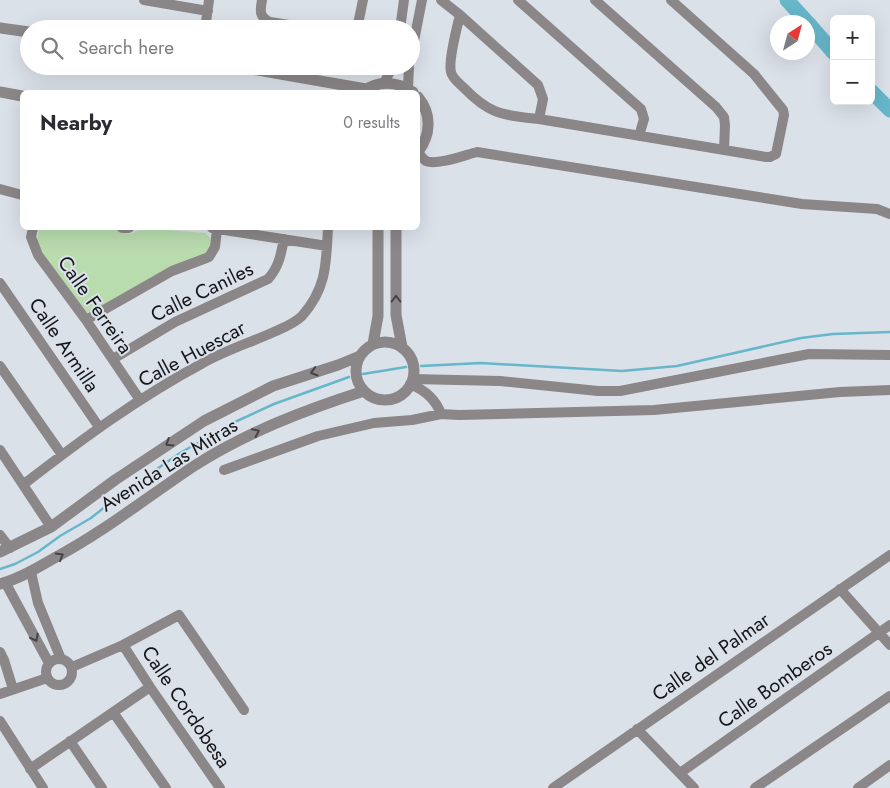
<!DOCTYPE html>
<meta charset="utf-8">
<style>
body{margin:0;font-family:Jost,sans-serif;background:#f7f7f7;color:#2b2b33}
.controls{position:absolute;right:15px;top:15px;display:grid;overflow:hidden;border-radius:8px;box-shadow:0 5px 20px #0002}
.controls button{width:45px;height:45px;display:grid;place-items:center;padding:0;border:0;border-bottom:1px solid #e1e1e2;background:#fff;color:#2b2b33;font:25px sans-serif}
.compass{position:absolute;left:770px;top:15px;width:45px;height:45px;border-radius:50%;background:#fff;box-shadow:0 5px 20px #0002;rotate:36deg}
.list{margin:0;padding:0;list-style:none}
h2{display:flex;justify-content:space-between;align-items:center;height:65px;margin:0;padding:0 20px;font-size:21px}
h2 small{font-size:16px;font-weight:400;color:#7c7c81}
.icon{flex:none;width:28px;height:28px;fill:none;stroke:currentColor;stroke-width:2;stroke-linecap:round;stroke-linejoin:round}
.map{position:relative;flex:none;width:890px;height:788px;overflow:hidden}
.search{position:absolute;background:#fff;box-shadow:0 5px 20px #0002;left:20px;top:20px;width:400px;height:55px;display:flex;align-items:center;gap:12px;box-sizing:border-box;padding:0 18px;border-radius:28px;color:#7c7c81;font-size:19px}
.panel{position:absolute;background:#fff;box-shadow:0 5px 20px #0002;left:20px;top:90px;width:400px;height:140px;border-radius:8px}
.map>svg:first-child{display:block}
.green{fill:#b9dcaf}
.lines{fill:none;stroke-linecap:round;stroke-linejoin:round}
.stream{stroke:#67b6ca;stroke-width:2.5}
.river{stroke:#67b6ca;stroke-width:15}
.minor{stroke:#8b8687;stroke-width:10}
.tertiary{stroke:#8b8687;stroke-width:11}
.oneway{stroke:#444345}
.labels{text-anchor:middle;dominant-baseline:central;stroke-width:4;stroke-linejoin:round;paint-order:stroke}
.street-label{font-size:20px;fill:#141619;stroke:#dbe1e9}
</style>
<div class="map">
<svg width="890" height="788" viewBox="0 0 890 788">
<rect width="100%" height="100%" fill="#dbe1e9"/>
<path class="green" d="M 39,228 L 113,228 L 121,232 L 130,234 L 144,228 L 205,233 C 213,239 213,242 210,251 L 89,313 L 83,311 L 40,249 L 37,241 Z"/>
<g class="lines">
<path class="stream" d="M 421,366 L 481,363 L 622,371 L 677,366 L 801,338 L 833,334 L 890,332
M 363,374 L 406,367
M 0,569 L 15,564 L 38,552 L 60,536 L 91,518 L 121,494 L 180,453 L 237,421 L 274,404 L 349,377"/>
<path class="river" d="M 787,0 L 807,22
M 808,23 L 834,53
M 871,91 L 890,110"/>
<path class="minor" d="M 144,0 L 208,11
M 262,0 C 260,11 259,17 270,22 L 315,29
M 441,0 L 460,15 L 538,85 L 543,99 L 539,119
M 518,0 L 641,109 L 644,119 L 639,136
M 595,0 L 716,107 L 724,117 L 725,125 L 724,150
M 460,15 C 457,27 448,61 451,72 C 452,78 459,83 463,87 C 490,115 502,115 539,119 L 766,157 L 770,157 L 776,154 L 784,115 L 783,110 L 754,74 L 671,0
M 205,29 L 209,0
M 357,29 L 363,0
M 400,29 L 404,0
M 411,56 L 422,0
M 384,83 L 393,66
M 408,88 L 409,66
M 418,152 C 420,155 423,159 426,161 C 436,166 465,155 477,152 L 802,204 L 877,209 L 890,214
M 0,189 L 22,195
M 33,228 L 31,237 L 38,255 L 86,320 L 140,400
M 122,228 L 129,228
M 212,228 L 327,246
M 0,283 L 99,427
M 86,320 L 172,271 L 209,257 L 215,247 L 217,229
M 113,359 L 175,322 L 268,279 C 279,267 281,254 284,239
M 0,366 L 62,455
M 413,379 L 500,381 L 598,391 L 620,391 L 809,354 L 890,355
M 410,384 C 425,390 436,400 441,414 L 459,415 L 654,410 L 840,392 L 890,390
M 0,450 L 51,527
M 224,470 L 318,436 L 374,423 L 412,420 L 441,414
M 24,484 C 81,440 139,397 203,363 C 226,350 252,342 276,331 C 285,327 295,323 302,316 C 327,288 326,263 328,228
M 0,535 L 10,548
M 31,572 L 38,603 L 61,659
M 5,582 L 49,663
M 840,589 L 890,645
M 123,645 L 150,687 L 220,788
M 0,652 L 4,660 L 13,689
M46 672a13 13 0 1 1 26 0a13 13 0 1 1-26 0Z
M 72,667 L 123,645 L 179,615 L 244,710
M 0,694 L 47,678
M 113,712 L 166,788
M 0,721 L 43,788
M 637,729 L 694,788
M 70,741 L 102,788
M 30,769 L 150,687
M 680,773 L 890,625
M 553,788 L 890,555
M 755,788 L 890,696
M 858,788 L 890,765"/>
<path class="tertiary" d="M 0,28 L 29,32
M 234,66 L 366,89
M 0,92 L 22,96
M 362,92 C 378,80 397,81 413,92
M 418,97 C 432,114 431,135 418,152
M 396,228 L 396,315 L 402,347
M356 371a29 29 0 1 1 58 0a29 29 0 1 1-58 0Z
M 373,344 L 378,316 L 378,228
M 0,552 L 51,527 L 115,480 L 204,421 L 273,386 L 338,365 L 360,356
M 0,584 C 21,578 39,567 58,556 C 106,530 149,496 194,466 C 247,432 305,410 364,391"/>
</g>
<defs><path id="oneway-chevron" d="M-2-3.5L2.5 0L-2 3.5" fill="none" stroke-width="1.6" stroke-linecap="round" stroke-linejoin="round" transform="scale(1.25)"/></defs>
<g class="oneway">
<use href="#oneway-chevron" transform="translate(396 299) rotate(-90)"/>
<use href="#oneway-chevron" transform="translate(314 372) rotate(164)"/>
<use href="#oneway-chevron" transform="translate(256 432) rotate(-26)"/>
<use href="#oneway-chevron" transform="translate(169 443) rotate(148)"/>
<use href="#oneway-chevron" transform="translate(60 556) rotate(-30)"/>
<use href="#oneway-chevron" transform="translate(35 638) rotate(62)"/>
</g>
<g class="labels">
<g class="street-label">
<text transform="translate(202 292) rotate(-26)">Calle Caniles</text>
<text transform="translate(95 305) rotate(55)">Calle Ferreira</text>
<text transform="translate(64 345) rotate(56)">Calle Armilla</text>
<text transform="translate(192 354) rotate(-28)">Calle Huescar</text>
<text transform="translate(169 465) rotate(-32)">Avenida Las Mitras</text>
<text transform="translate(711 657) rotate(-35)">Calle del Palmar</text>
<text transform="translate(775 685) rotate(-35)">Calle Bomberos</text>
<text transform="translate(186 707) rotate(56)">Calle Cordobesa</text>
</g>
</g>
</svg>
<div class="controls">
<button>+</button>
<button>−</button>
</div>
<svg class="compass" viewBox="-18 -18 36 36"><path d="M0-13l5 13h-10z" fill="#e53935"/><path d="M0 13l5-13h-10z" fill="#7c7c81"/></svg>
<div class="search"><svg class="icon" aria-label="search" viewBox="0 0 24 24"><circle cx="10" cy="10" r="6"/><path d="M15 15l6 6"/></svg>Search here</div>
<section class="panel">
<h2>Nearby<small>0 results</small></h2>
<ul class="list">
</ul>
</section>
</div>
